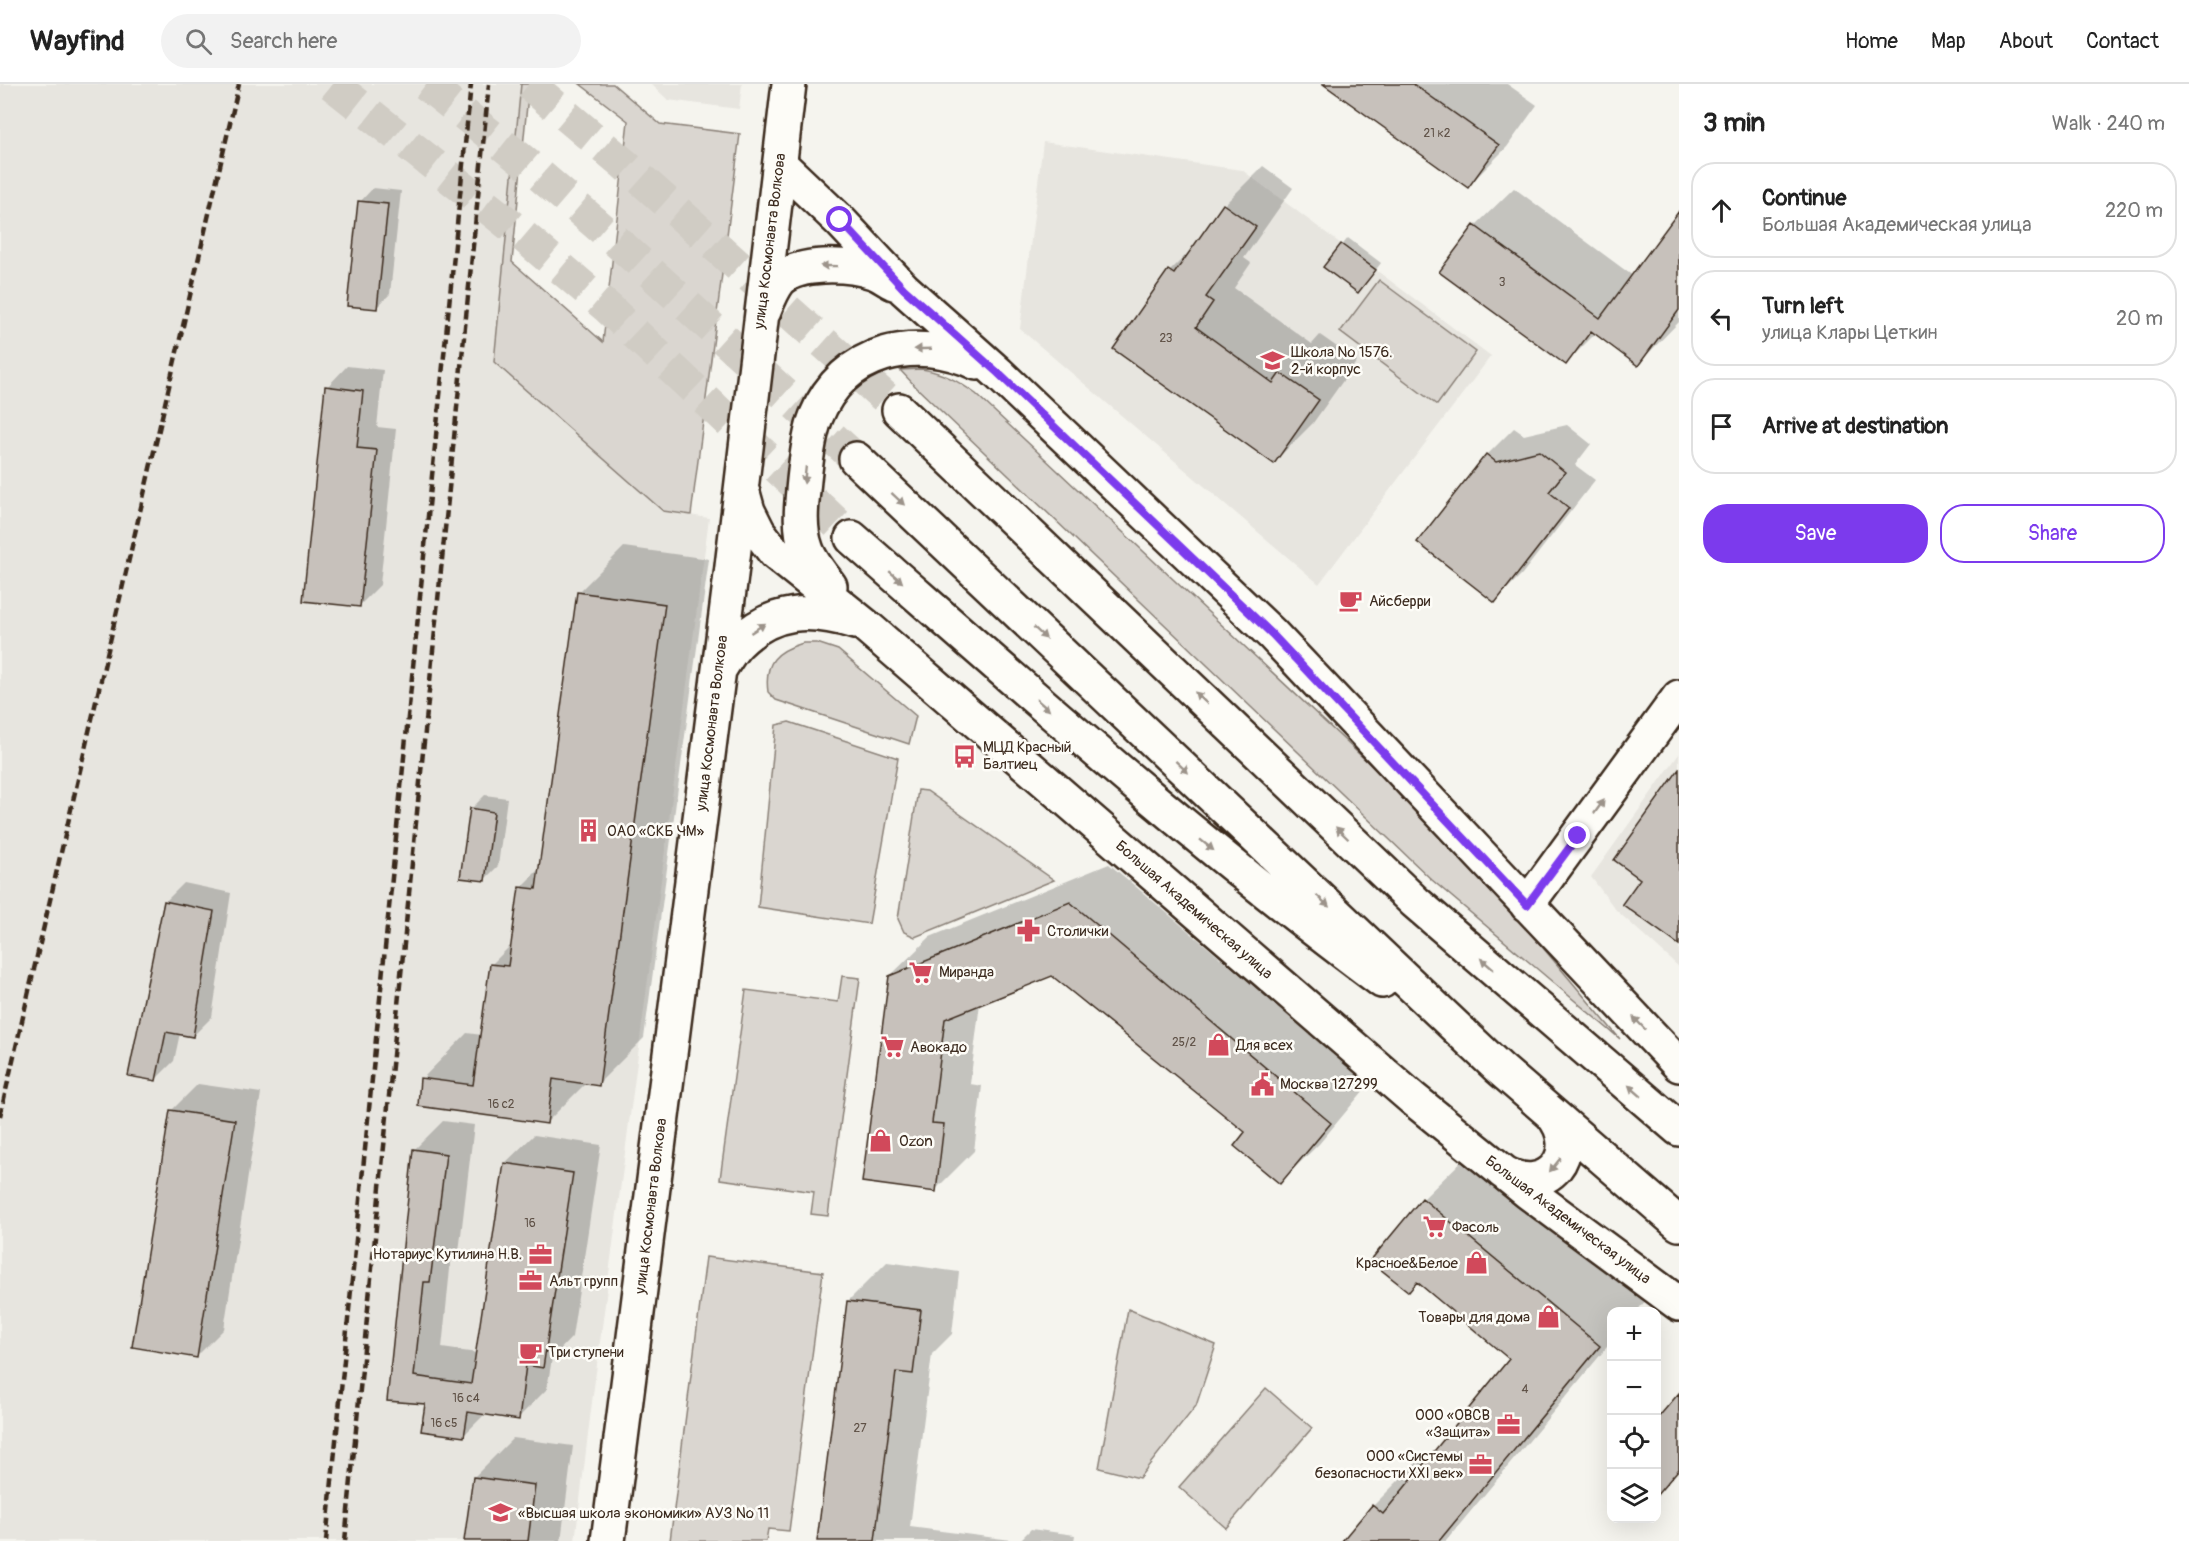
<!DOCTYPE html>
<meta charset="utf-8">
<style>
body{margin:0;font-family:Pangolin,sans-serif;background:#f2f2f2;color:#222}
.controls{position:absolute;right:18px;bottom:18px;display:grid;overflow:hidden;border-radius:12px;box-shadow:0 6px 24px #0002}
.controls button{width:54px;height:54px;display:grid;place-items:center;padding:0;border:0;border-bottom:2px solid #e0e0e0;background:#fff;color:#222;font:30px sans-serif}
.stop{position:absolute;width:18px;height:18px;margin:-14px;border:4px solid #7c3aed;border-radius:50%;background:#fff}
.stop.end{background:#7c3aed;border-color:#fff;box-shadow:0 2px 6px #0008}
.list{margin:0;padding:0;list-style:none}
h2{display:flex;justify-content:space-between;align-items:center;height:78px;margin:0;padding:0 24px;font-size:26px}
h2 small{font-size:20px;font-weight:400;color:#767676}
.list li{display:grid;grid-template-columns:39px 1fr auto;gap:18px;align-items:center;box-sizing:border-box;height:96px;margin:0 12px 12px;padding:0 12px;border:2px solid #e0e0e0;border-radius:24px}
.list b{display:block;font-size:22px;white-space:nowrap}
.list p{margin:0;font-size:20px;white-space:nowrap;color:#767676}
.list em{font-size:20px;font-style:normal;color:#767676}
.actions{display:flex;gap:12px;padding:18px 24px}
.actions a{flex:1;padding:14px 0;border:2px solid #7c3aed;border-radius:24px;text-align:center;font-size:21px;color:#7c3aed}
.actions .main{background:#7c3aed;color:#fff}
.icon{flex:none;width:33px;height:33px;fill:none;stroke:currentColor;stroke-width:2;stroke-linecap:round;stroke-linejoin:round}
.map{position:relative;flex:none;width:1679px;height:1457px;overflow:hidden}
header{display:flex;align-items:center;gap:36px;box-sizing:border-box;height:84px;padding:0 30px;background:#fff;border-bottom:2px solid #e0e0e0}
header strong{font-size:28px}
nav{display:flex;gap:33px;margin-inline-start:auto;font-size:21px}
.search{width:420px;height:54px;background:#f2f2f2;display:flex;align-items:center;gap:15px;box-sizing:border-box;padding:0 21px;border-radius:33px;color:#767676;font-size:22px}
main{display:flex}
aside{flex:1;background:#fff}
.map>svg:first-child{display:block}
.built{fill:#e7e5df}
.green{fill:#dad6d0;stroke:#8a8077;stroke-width:1.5}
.shadow{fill:#0003}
.building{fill:#c7c1bb;stroke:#3b2a1e;stroke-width:1.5}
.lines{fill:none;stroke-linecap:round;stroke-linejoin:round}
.secondary-tunnel{stroke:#d0ccc4;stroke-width:33;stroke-dasharray:33 16;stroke-linecap:butt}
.secondary-casing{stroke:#3b2a1e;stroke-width:38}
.secondary{stroke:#fdfcf7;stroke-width:33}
.rail{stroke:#3b2a1e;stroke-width:4.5;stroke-dasharray:9 4.5;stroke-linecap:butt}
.oneway{fill:#9c938a}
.route{stroke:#7c3aed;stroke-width:8}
.labels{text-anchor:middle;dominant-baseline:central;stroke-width:5;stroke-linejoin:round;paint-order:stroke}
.number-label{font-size:12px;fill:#5e5045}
.street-label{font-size:15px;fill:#3b2a1e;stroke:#fdfcf7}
.poi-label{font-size:15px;fill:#3b2a1e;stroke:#fdfcf7;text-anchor:start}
</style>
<header>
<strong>Wayfind</strong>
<div class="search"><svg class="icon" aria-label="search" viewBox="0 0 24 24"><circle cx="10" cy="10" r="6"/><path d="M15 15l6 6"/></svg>Search here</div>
<nav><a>Home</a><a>Map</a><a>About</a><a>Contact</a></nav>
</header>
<main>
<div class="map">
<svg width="1679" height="1457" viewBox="0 0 1679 1457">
<rect width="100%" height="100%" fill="#f5f4ee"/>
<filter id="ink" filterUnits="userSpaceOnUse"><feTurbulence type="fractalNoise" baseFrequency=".0167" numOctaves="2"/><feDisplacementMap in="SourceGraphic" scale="12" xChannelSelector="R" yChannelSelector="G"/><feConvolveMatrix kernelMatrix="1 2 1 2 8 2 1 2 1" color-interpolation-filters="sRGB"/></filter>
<g filter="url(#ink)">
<path class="built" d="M 0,0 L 521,0 L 494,278 L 663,427 L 709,434 L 591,1326 L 575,1457 L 0,1457 Z
M 651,0 L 742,0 L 739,25 L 668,16 Z
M 1043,58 L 1242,86 L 1491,272 L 1319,500 L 1020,245 Z
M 1679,670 L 1679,883 L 1616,826 L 1591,793 Z"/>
<path class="green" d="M 521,0 L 529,0 L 512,178 L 603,258 L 628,37 L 580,0 L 613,0 L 660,40 L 740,50 L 691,431 L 663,427 L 494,278 Z
M 1379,196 L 1476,268 L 1437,321 L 1340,248 Z
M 922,285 C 944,289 958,297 976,310 L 1406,714 L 1517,833 L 1620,955 L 1432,796 L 917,304 L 900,286 Z
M 803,559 L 817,559 L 838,566 L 916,632 L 909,660 L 776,616 L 768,608 C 764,578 776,567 803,559 Z
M 789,638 L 898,674 L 869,840 L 758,823 L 776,641 Z
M 918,706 L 927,707 L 1054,796 L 915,853 L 904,848 L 898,835 Z
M 842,892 L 860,894 L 828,1132 L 811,1130 L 814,1108 L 720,1095 L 746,906 L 838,918 Z
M 706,1173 L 823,1188 L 789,1447 L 768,1445 L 766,1457 L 670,1457 Z
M 1128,1225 L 1216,1261 L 1196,1322 L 1139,1394 L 1099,1384 Z
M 1266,1304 L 1312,1344 L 1226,1444 L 1179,1403 Z"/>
<path class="shadow" d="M 1325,0 L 1507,0 L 1537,21 L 1507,63 L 1468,102 Z
M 1263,82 L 1293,104 L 1244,174 L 1251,179 L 1234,204 L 1312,260 L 1320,251 L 1357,277 L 1313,339 L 1274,378 L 1115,265 L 1170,187 L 1196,161 L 1224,121 Z
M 373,104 L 401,107 L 390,210 L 376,224 L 360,118 Z
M 1514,104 L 1633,192 L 1679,129 L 1679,238 L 1638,280 L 1596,249 L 1566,279 L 1475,142 Z
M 1348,154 L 1381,179 L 1364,201 L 1325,183 Z
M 347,282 L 383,286 L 377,343 L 396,345 L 380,501 L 360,521 L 327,303 Z
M 1567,341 L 1591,360 L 1575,381 L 1595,396 L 1522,490 L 1495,517 L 1487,371 L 1514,344 L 1524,351 Z
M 624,463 L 709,475 L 644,954 L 598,1000 L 587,998 L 546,1039 L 422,995 L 467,949 L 482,951 L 492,880 L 513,859 L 521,803 L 541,783 L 578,509 Z
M 485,711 L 507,714 L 498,782 L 484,796 L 471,725 Z
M 1109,780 L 1369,1000 L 1319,1060 L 1280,1098 L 1247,1048 L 1052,890 L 980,919 L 970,1000 L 982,1002 L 974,1067 L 935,1106 L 890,892 L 930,853 Z
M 184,799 L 231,809 L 212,933 L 193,952 L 180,949 L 174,977 L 155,996 L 165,818 Z
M 198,1000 L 261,1009 L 224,1245 L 197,1272 L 171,1027 Z
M 443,1037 L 474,1041 L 459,1168 L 451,1175 L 442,1264 L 477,1269 L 505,1079 L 534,1051 L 601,1061 L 572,1253 L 552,1274 L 547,1305 L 518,1334 L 486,1329 L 463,1352 L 427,1319 L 389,1316 L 415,1065 Z
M 1476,1063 L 1652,1209 L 1636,1228 L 1612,1228 L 1612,1257 L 1446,1457 L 1344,1457 L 1373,1422 L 1425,1370 L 1430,1374 L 1511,1275 L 1418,1197 L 1372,1176 L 1423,1115 Z
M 887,1178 L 959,1188 L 952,1250 L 932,1270 L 910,1443 L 1019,1457 L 1031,1445 L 1075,1451 L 1074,1457 L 818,1457 L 848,1217 Z
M 513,1354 L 573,1362 L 561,1457 L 466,1457 L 474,1393 Z"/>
<path class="building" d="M 1323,0 L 1413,0 L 1499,61 L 1468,104 Z
M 358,117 L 388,120 L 377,225 L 347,222 Z
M 1223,120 L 1256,143 L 1206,213 L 1213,218 L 1196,243 L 1273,299 L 1280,289 L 1319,316 L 1274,380 L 1113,265 L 1168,186 L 1174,190 Z
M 1679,127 L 1679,226 L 1638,282 L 1591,247 L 1566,281 L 1439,188 L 1474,141 L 1600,234 Z
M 1341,160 L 1376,186 L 1358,209 L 1323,183 Z
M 325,302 L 363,307 L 357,364 L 377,366 L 360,523 L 303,517 Z
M 1539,367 L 1565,388 L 1549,408 L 1569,424 L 1495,519 L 1417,458 L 1486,370 L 1496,378 Z
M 577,508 L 665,520 L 599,1002 L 553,995 L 547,1040 L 418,1022 L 420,994 L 473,1001 L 490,880 L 508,882 L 519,803 L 536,805 Z
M 1679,685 L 1679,861 L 1622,820 L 1640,795 L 1614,776 Z
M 470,724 L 494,728 L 485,797 L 460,794 Z
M 164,817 L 214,827 L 193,953 L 166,948 L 156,997 L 128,992 Z
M 1070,818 L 1331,1039 L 1280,1100 L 1234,1062 L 1245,1048 L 1052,892 L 945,935 L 932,1039 L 944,1040 L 936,1108 L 862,1098 L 889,892 Z
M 170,1026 L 235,1036 L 197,1274 L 132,1263 Z
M 413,1065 L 446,1070 L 430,1198 L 424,1198 L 414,1292 L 471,1300 L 504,1079 L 573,1089 L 543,1284 L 526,1281 L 519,1336 L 468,1328 L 464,1353 L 421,1347 L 425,1320 L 387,1317 Z
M 1422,1114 L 1600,1262 L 1439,1457 L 1342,1457 L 1372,1421 L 1383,1430 L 1509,1275 L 1417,1198 L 1409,1208 L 1370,1177 Z
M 847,1217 L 921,1226 L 913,1290 L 896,1288 L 875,1457 L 817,1457 Z
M 1679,1309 L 1679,1385 L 1656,1412 L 1656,1336 Z
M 473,1393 L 535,1401 L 528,1457 L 464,1457 Z"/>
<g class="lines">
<path class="secondary-tunnel" d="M 332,0 L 515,145 L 608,224 L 852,454
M 426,0 L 522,76 L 615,156 L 856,375
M 529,0 L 624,80 L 899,326"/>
<defs>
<path id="secondary" d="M 780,80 L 840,137 L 904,205 L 998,289 L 1272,550 L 1679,981
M 764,227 C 768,217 772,206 779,197 C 797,177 849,180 873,188 C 880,190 887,196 894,199
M 899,326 L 1415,818 L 1679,1045
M 856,375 L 1499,984 L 1679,1140
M 743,409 L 748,427 L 758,447 L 775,469 L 866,542 L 1412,1014 L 1528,1108 L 1679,1220
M 852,454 C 1026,606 1197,760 1382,897
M 830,502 C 822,491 810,477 806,464 C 798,442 802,418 804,396 C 806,377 809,350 816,333 C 843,266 916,250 977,279
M 719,586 C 725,577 730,567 738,559 C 773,525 810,524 855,538
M 1527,821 L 1679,613
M 1503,1088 C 1547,1114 1584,1069 1552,1030
M 608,1457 L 731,491 L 789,0"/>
</defs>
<use href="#secondary" class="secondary-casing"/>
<use href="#secondary" class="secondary"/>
<path class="rail" d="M 0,1032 L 239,0
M 326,1457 L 471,0
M 345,1457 L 489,0"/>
</g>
<defs><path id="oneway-solid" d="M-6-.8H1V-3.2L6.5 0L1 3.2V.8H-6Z" transform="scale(1.5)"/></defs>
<g class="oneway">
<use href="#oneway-solid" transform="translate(829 182) rotate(-179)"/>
<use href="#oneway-solid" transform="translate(923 265) rotate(178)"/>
<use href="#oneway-solid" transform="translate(805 391) rotate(96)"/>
<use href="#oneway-solid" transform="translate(898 415) rotate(43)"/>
<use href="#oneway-solid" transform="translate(896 493) rotate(41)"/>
<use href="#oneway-solid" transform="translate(758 544) rotate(-33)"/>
<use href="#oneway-solid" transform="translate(1040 549) rotate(43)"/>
<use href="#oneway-solid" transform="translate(1201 614) rotate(-136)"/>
<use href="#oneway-solid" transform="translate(1043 621) rotate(41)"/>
<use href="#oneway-solid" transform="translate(1182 683) rotate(43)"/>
<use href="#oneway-solid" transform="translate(1599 723) rotate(-54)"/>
<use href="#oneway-solid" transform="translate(1342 749) rotate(-136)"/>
<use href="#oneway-solid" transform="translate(1207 761) rotate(39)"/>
<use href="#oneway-solid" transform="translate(1323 817) rotate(43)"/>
<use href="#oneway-solid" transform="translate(1487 880) rotate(-139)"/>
<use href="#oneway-solid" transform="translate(1639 939) rotate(-134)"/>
<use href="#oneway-solid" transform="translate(1635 1007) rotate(-139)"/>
<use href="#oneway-solid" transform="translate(1555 1081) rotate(129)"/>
</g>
</g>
<g class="lines" filter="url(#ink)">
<path class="route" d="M 840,136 L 904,205 L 998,289 L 1272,550 L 1527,821 L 1578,752"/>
</g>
<defs>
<symbol id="school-bare" viewBox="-9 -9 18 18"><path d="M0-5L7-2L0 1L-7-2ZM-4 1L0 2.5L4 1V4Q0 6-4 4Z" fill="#d1495b" stroke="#fdfcf7" stroke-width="2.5" paint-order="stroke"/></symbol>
<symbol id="cafe-bare" viewBox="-9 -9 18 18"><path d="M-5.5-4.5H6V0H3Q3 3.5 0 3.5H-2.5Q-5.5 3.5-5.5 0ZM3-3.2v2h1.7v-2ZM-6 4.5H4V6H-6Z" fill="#d1495b" stroke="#fdfcf7" stroke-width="2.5" paint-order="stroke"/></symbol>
<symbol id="bus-bare" viewBox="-9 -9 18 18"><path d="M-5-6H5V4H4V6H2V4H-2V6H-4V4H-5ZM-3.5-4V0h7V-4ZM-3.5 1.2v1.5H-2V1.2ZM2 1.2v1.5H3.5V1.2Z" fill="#d1495b" stroke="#fdfcf7" stroke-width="2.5" paint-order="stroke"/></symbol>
<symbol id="building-bare" viewBox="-9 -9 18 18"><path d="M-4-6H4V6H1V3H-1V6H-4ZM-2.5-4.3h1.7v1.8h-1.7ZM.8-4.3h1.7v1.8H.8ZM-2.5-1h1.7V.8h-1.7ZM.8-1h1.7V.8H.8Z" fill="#d1495b" stroke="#fdfcf7" stroke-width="2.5" paint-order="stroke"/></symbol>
<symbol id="pharmacy-bare" viewBox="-9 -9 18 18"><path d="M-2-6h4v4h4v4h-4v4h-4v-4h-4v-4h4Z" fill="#d1495b" stroke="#fdfcf7" stroke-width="2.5" paint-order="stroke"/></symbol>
<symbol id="supermarket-bare" viewBox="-9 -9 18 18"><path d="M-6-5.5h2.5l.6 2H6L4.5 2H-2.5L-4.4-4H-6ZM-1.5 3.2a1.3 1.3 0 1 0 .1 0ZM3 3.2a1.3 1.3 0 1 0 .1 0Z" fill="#d1495b" stroke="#fdfcf7" stroke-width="2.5" paint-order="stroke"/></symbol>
<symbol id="shop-bare" viewBox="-9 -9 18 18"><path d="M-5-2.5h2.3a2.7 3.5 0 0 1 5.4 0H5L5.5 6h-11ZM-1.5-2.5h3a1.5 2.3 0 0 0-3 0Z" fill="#d1495b" stroke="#fdfcf7" stroke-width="2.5" paint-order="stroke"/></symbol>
<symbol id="civic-bare" viewBox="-9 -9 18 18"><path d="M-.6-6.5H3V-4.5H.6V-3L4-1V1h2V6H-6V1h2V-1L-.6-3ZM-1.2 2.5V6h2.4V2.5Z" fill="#d1495b" stroke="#fdfcf7" stroke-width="2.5" paint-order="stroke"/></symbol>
<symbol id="office-bare" viewBox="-9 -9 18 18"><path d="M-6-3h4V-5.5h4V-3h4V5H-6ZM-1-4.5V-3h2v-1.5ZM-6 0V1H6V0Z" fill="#d1495b" stroke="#fdfcf7" stroke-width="2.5" paint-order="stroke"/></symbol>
<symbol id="university-bare" viewBox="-9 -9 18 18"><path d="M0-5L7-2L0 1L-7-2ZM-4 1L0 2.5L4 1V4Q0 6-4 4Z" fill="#d1495b" stroke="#fdfcf7" stroke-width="2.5" paint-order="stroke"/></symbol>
</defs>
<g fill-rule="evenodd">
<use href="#school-bare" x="1256" y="260" width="33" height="33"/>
<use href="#cafe-bare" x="1334" y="500" width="33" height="33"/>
<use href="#bus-bare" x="948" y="656" width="33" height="33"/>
<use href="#building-bare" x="572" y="730" width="33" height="33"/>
<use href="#pharmacy-bare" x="1012" y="830" width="33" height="33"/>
<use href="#supermarket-bare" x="904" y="872" width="33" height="33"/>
<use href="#shop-bare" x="1202" y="944" width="33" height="33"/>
<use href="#supermarket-bare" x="876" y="946" width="33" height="33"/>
<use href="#civic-bare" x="1246" y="984" width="33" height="33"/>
<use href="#shop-bare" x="864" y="1040" width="33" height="33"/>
<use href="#supermarket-bare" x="1418" y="1126" width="33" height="33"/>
<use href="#office-bare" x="524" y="1154" width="33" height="33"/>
<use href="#shop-bare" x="1460" y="1162" width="33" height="33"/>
<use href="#office-bare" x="514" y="1180" width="33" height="33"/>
<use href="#shop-bare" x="1532" y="1216" width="33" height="33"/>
<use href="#cafe-bare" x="514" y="1252" width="33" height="33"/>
<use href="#office-bare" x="1492" y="1324" width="33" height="33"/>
<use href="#office-bare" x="1464" y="1364" width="33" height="33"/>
<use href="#university-bare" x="484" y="1412" width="33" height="33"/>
</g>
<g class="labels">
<g class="number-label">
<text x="1437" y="49">21 к2</text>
<text x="1502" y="198">3</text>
<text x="1166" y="254">23</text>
<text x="1184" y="958">25/2</text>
<text x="501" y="1020">16 с2</text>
<text x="530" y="1139">16</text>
<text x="1525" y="1305">4</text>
<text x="466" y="1314">16 с4</text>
<text x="444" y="1339">16 с5</text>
<text x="860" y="1344">27</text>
</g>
<g class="street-label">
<text transform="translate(770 157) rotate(-83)">улица Космонавта Волкова</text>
<text transform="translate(712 639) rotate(-83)">улица Космонавта Волкова</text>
<text transform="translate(1194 826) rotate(41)">Большая Академическая улица</text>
<text transform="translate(651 1122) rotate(-83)">улица Космонавта Волкова</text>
<text transform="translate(1568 1136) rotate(37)">Большая Академическая улица</text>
</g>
<g class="poi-label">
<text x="1291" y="268">Школа № 1576.<tspan x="1291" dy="17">2-й корпус</tspan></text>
<text x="1369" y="517">Айсберри</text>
<text x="983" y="663">МЦД Красный<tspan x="983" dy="17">Балтиец</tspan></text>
<text x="607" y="747">ОАО «СКБ ЧМ»</text>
<text x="1047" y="847">Столички</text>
<text x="939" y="888">Миранда</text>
<text x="1236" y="961">Для всех</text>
<text x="910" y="963">Авокадо</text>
<text x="1280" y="1000">Москва 127299</text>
<text x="899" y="1057">Ozon</text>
<text x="1452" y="1143">Фасоль</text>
<text x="522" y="1170" text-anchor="end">Нотариус Кутилина Н.В.</text>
<text x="1458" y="1179" text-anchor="end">Красное&amp;Белое</text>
<text x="549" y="1197">Альт групп</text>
<text x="1530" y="1233" text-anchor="end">Товары для дома</text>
<text x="548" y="1268">Три ступени</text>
<text x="1490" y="1331" text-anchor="end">ООО «ОВСВ<tspan x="1490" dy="17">«Защита»</tspan></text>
<text x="1463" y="1372" text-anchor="end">ООО «Системы<tspan x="1463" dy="17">безопасности XXI век»</tspan></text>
<text x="518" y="1429">«Высшая школа экономики» АУЗ № 11</text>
</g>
</g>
</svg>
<div class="controls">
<button>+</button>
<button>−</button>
<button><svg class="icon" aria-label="locate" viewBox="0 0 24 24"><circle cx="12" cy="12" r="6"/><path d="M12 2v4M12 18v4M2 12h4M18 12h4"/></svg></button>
<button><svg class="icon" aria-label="layers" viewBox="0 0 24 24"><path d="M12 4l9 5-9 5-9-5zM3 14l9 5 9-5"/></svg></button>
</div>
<div class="stop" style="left:840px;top:136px"></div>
<div class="stop end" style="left:1578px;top:752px"></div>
</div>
<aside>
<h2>3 min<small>Walk · 240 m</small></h2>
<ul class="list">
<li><svg class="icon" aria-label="ahead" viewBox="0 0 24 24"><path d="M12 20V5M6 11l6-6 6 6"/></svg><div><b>Continue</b><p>Большая Академическая улица</p></div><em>220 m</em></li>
<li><svg class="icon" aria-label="left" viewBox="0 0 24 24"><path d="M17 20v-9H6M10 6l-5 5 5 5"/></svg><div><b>Turn left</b><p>улица Клары Цеткин</p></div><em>20 m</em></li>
<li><svg class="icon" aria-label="arrive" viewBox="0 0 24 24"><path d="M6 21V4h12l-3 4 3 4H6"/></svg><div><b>Arrive at destination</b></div></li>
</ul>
<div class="actions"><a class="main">Save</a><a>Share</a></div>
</aside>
</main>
